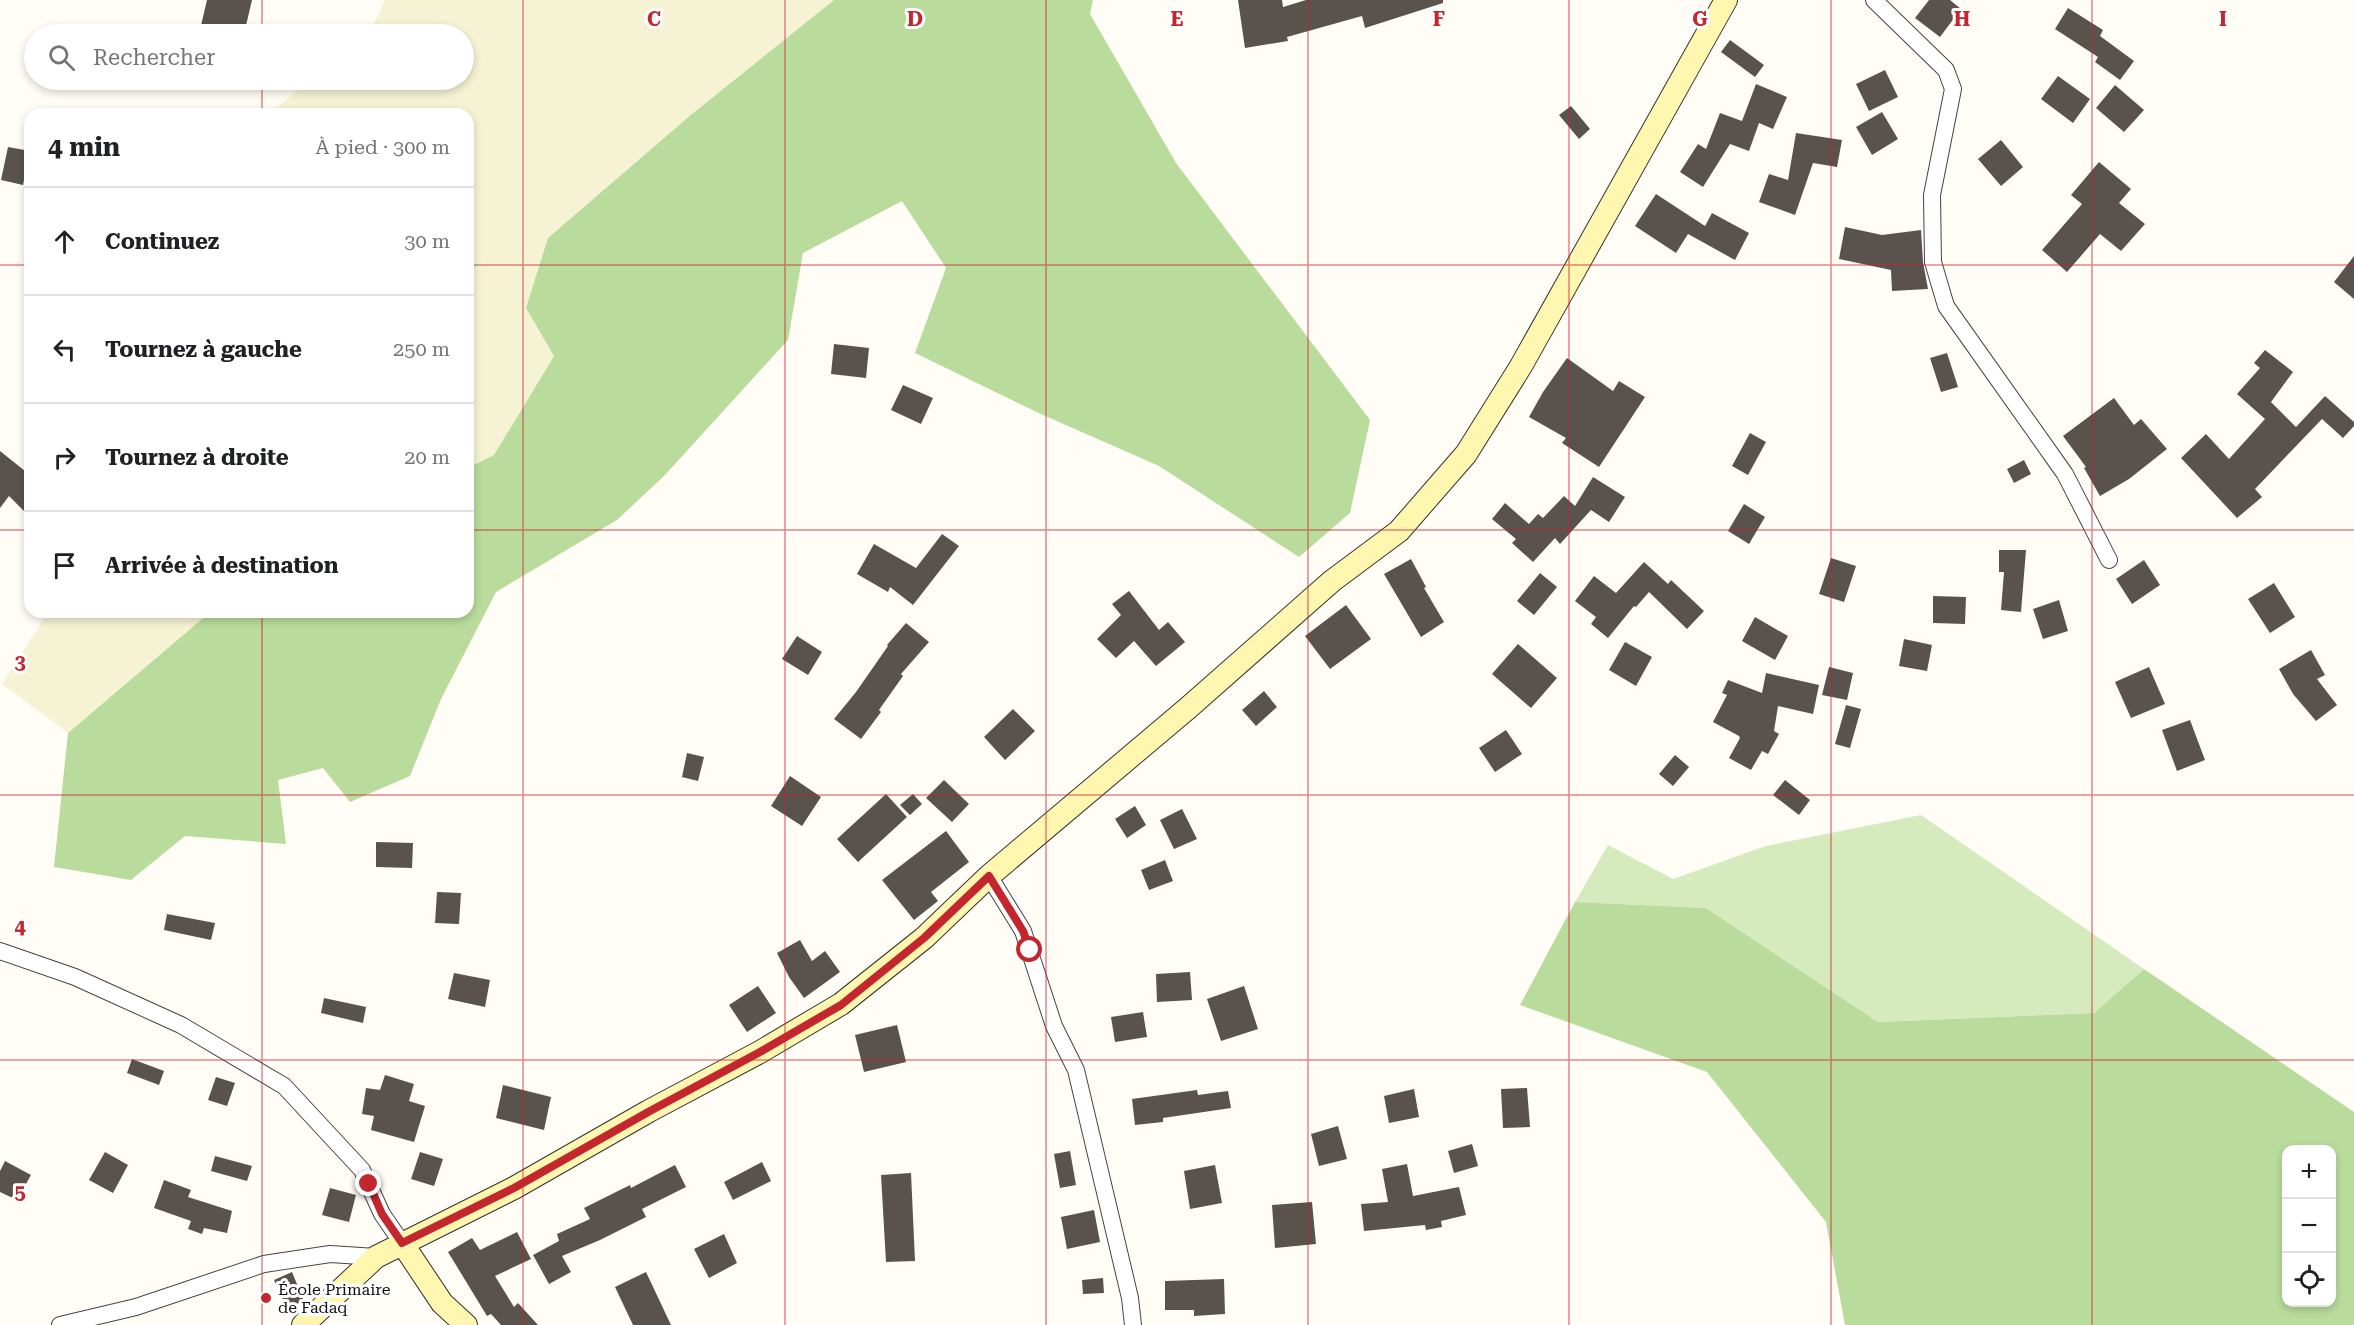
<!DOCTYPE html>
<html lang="fr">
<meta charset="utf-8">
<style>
body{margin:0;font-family:"Roboto Serif",serif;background:#f6f6f6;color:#202124}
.controls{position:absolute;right:18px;bottom:18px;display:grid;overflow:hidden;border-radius:12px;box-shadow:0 3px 9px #0003}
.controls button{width:54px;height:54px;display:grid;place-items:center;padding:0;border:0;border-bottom:2px solid #e0e0e0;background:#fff;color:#202124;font:30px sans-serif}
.stop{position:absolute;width:18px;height:18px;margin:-14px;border:4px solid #c4262e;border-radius:50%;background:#fff}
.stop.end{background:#c4262e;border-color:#fff;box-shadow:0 2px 6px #0008}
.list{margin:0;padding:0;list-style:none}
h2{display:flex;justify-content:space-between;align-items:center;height:78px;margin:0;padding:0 24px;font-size:26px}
h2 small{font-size:20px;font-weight:400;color:#757577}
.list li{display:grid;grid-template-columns:39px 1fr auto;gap:18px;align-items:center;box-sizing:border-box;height:108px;padding:0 24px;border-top:2px solid #e0e0e0}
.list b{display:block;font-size:22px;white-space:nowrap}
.list em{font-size:20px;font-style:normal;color:#757577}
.icon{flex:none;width:33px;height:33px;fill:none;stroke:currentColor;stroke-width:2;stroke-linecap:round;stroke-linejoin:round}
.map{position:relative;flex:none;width:2354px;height:1325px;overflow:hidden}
.search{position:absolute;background:#fff;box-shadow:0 3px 9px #0003;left:24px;top:24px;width:450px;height:66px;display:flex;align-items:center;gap:15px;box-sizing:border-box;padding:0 21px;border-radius:33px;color:#757577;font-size:22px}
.panel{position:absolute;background:#fff;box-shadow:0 3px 9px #0003;left:24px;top:108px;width:450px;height:510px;border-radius:18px}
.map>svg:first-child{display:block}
.farmland{fill:#f6f3d4}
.green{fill:#d5ebbd}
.forest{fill:#b9dc9c;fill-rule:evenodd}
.building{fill:#5a524d}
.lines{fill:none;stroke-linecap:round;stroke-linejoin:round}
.street-casing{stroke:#444;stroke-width:18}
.secondary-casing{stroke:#333;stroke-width:24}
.street{stroke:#fff;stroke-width:16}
.secondary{stroke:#fff6b0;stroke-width:22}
.route{stroke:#c4262e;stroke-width:8}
.grid{fill:none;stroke:#c4262e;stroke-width:1.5;stroke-opacity:0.55}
.poi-dot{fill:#c4262e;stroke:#fff;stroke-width:2}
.labels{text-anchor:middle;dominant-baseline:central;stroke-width:6;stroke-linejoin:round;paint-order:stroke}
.poi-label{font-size:16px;fill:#111;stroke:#fff;text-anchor:start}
.grid-label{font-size:20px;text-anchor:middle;font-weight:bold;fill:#c4262e;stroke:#fff;stroke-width:6;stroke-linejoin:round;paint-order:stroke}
</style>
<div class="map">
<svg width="2354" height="1325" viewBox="0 0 2354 1325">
<rect width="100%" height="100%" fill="#fffdf5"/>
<path class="farmland" d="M 385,0 L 834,0 L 692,114 L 526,308 L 554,356 L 494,455 L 468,468 L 468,114 L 252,114 L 277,107 L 312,80 L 464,80 L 464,34 L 369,34 Z
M 48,612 L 211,612 L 68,733 L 2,684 Z"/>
<path class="green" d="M 1921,815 L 2144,969 L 2094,1013 L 1878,1022 L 1706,908 L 1575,902 L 1608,845 L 1673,879 L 1766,846 Z"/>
<path class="forest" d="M 834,0 L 1093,0 L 1090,14 L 1176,163 L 1370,420 L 1350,513 L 1299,557 L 1159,466 L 1043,415 L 915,353 L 946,268 L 902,201 L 803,253 L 788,340 L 665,475 L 617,520 L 496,592 L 441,699 L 410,776 L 350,802 L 323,768 L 278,780 L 286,844 L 185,836 L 131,880 L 54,867 L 68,733 L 208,614 L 211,612 L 468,612 L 468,468 L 494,455 L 554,356 L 526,308 L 548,238 L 692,114 Z
M 1575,902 L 1706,908 L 1878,1022 L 2094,1013 L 2144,969 L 2354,1112 L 2354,1325 L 1845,1325 L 1826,1222 L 1707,1072 L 1520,1005 ZM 2286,1150 L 2332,1150 L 2332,1302 L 2286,1302 Z"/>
<path class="building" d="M 207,0 L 252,0 L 244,34 L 199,34 Z
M 1238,0 L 1282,0 L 1283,7 L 1306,0 L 1443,0 L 1443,3 L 1365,28 L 1362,16 L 1287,37 L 1288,41 L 1245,48 Z
M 1929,0 L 1950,0 L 1961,9 L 1940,37 L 1915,18 Z
M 2068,8 L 2103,30 L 2100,36 L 2134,61 L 2120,80 L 2095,62 L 2098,57 L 2055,29 Z
M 1730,40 L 1764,65 L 1755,77 L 1721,52 Z
M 1885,70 L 1898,97 L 1869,111 L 1856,84 Z
M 2058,76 L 2090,99 L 2073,123 L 2041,99 Z
M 1756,84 L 1787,97 L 1773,129 L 1759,123 L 1749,151 L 1730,144 L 1703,187 L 1680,172 L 1698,144 L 1706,149 L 1720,113 L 1742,121 Z
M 2115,85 L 2144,110 L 2124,132 L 2096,108 Z
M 1571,106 L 1590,129 L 1579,139 L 1559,115 Z
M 1882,112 L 1898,139 L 1872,155 L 1856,127 Z
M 1796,133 L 1842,140 L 1837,167 L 1813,163 L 1795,215 L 1759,202 L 1769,174 L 1788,180 Z
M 2001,140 L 2023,167 L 2001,186 L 1978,159 Z
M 8,147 L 30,151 L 23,185 L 1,180 Z
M 2099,162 L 2131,189 L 2119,203 L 2145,224 L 2121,251 L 2100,234 L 2067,272 L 2042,250 L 2082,204 L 2071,195 Z
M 1656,194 L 1705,226 L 1712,213 L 1749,233 L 1735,260 L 1688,234 L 1676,253 L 1635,226 Z
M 1845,227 L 1882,235 L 1921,230 L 1923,262 L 1928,289 L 1892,291 L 1891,270 L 1839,259 Z
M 2354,256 L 2354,299 L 2334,282 Z
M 834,344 L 869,348 L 866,378 L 831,374 Z
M 2265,350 L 2293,372 L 2271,402 L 2296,427 L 2325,396 L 2354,422 L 2354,426 L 2343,438 L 2322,419 L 2255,489 L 2262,497 L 2237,518 L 2181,458 L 2206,434 L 2229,459 L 2265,419 L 2237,394 L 2260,368 L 2254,363 Z
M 1947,353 L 1958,387 L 1941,392 L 1930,358 Z
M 1567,358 L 1613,391 L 1619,381 L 1645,397 L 1599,467 L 1562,443 L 1566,438 L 1529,417 L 1543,392 Z
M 903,385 L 933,398 L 921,424 L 891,410 Z
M 2114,398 L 2134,425 L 2141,419 L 2167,449 L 2129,479 L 2100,496 L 2084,468 L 2086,467 L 2063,436 Z
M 1750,433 L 1766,442 L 1748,475 L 1732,466 Z
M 0,451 L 30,475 L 30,517 L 9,496 L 0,508 Z
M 2024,460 L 2031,474 L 2014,483 L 2007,469 Z
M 1593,477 L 1625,497 L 1609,522 L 1591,510 L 1560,544 L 1555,538 L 1533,562 L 1512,543 L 1516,539 L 1492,519 L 1505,503 L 1529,524 L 1538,514 L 1543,518 L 1564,496 L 1575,506 Z
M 1744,504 L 1765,517 L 1749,544 L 1728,531 Z
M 942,534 L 959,546 L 913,605 L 890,587 L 888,592 L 857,574 L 874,544 L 916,568 Z
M 1999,550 L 2026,550 L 2021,612 L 2001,610 L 2004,572 L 1999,572 Z
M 1831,558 L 1856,566 L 1844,602 L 1819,594 Z
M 1411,559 L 1426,587 L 1424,588 L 1444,622 L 1421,637 L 1384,574 Z
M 2144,560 L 2160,585 L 2132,604 L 2116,579 Z
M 1644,562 L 1668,584 L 1671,580 L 1704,611 L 1687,629 L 1649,592 L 1636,607 L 1634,606 L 1608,638 L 1591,624 L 1596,617 L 1575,601 L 1594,576 L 1616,593 Z
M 1540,573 L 1557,587 L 1534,615 L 1517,601 Z
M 2274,583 L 2295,617 L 2270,633 L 2248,599 Z
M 1129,591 L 1159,630 L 1168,622 L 1185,642 L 1156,666 L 1134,641 L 1116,658 L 1097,639 L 1121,615 L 1112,604 Z
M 1933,596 L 1966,597 L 1965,624 L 1933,623 Z
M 2059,600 L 2068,631 L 2043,639 L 2033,609 Z
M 1346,605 L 1371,639 L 1330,669 L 1305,636 Z
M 1755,617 L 1788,636 L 1775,660 L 1742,641 Z
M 906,623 L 929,642 L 901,674 L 903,676 L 879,710 L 881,712 L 861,739 L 834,719 L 856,692 L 888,646 L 887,645 Z
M 797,636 L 822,652 L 808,675 L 782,659 Z
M 1904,639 L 1932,645 L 1927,671 L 1899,666 Z
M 1625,642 L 1652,657 L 1636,686 L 1609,670 Z
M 1518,644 L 1557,678 L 1531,708 L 1492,674 Z
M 2311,650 L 2325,675 L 2317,679 L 2337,705 L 2316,721 L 2293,694 L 2279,669 Z
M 1829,667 L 1853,673 L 1847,700 L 1822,695 Z
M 2149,667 L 2165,704 L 2131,718 L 2115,682 Z
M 1766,673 L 1819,685 L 1813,714 L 1778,706 L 1774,731 L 1779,734 L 1768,754 L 1762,751 L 1751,770 L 1729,758 L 1740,738 L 1739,736 L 1713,722 L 1727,695 L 1722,693 L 1728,680 L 1762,693 Z
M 1264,691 L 1277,707 L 1256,726 L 1242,710 Z
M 1846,705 L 1861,709 L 1850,748 L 1835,744 Z
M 1013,709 L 1035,731 L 1005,760 L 984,737 Z
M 2190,720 L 2205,760 L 2177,771 L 2162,730 Z
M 1506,730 L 1522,754 L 1495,772 L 1479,748 Z
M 687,753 L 704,757 L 698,781 L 682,777 Z
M 1675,755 L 1689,767 L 1673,786 L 1659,774 Z
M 790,776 L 821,797 L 802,826 L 771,806 Z
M 944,780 L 969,804 L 952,822 L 926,798 Z
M 1785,780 L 1810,800 L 1799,815 L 1773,795 Z
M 886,794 L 907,817 L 858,862 L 837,839 Z
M 913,794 L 922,804 L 910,815 L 900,805 Z
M 1135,806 L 1146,825 L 1127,838 L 1115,819 Z
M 1182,809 L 1197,839 L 1174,849 L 1160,820 Z
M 946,831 L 969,862 L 931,892 L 938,901 L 914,920 L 882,880 Z
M 376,842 L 413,843 L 412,868 L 376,867 Z
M 1165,860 L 1173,881 L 1149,890 L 1141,870 Z
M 437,892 L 461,893 L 459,924 L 435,923 Z
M 167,914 L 215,923 L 211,940 L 164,930 Z
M 800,940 L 812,961 L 825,951 L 840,972 L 804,998 L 789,977 L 777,953 Z
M 1190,972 L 1192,1000 L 1157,1002 L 1156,974 Z
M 454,973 L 490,980 L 485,1007 L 448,999 Z
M 758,986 L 776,1013 L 747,1032 L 729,1005 Z
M 1244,986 L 1258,1029 L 1221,1041 L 1207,999 Z
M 324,998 L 366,1007 L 363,1023 L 321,1013 Z
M 1143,1012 L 1147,1037 L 1115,1042 L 1111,1017 Z
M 897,1025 L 906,1062 L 864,1072 L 855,1035 Z
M 132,1059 L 164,1071 L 159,1085 L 127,1073 Z
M 385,1075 L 414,1084 L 409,1101 L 425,1106 L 414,1142 L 371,1130 L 374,1116 L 362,1114 L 366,1088 L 380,1090 Z
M 216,1077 L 235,1083 L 227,1106 L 208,1100 Z
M 503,1085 L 551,1097 L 544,1130 L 496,1118 Z
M 1527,1088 L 1530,1127 L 1503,1128 L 1501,1089 Z
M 1414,1089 L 1419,1117 L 1389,1123 L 1384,1096 Z
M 1197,1090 L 1198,1095 L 1228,1091 L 1231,1108 L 1163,1118 L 1163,1122 L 1135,1125 L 1132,1099 Z
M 1338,1126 L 1347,1159 L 1319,1166 L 1311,1134 Z
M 1472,1144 L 1478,1166 L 1454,1173 L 1448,1151 Z
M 1070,1151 L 1076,1185 L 1060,1188 L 1054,1154 Z
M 105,1152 L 128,1165 L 113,1193 L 89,1180 Z
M 420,1152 L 443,1159 L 434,1186 L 411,1179 Z
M 215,1156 L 252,1166 L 247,1181 L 211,1171 Z
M 5,1161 L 31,1175 L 17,1200 L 0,1192 L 0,1171 Z
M 762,1162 L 771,1181 L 733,1200 L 724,1182 Z
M 1407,1164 L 1413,1196 L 1459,1187 L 1466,1215 L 1441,1221 L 1442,1227 L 1426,1230 L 1425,1225 L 1364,1231 L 1361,1204 L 1388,1202 L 1382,1169 Z
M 675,1165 L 686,1187 L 642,1209 L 646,1217 L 600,1240 L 562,1256 L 571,1272 L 549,1284 L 533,1255 L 559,1241 L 557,1234 L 590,1219 L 584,1208 L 630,1185 L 631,1188 Z
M 1215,1165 L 1222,1203 L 1190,1209 L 1184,1171 Z
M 911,1173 L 915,1261 L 886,1262 L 881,1175 Z
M 164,1180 L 191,1190 L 188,1197 L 232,1211 L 227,1233 L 204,1228 L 202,1234 L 188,1229 L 191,1221 L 154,1208 Z
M 330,1188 L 356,1195 L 349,1222 L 322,1215 Z
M 1312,1202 L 1316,1244 L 1275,1248 L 1272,1205 Z
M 1094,1210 L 1100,1242 L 1067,1249 L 1061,1217 Z
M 517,1232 L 531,1259 L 495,1276 L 514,1307 L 518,1303 L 538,1325 L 501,1325 L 491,1314 L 487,1316 L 448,1252 L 472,1238 L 480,1250 Z
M 724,1234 L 737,1263 L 709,1278 L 694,1249 Z
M 292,1272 L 304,1301 L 287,1308 L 274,1280 Z
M 646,1272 L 671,1325 L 633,1325 L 615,1287 Z
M 1103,1278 L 1104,1293 L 1083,1294 L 1082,1280 Z
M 1224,1279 L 1225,1314 L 1194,1316 L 1194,1310 L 1165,1310 L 1165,1281 Z"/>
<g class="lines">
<defs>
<path id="street" d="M 1874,0 L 1946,70 L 1953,89 L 1932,195 L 1933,262 L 1946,306 L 2065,474 L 2109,560
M 989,876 L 1023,931 L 1054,1026 L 1076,1070 L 1130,1298 L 1133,1325
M 0,951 L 75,977 L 181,1025 L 284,1086 L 362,1170 L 382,1214 L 402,1243
M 60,1325 L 136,1307 L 264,1264 L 330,1254 L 376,1257"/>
<path id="secondary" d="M 402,1243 L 442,1303 L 466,1325
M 303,1325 L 376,1257 L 514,1188 L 649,1111 L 760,1052 L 841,1004 L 924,938 L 989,876 L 1188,708 L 1332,581 L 1399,531 L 1466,454 L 1521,366 L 1726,0"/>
</defs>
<use href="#street" class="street-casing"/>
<use href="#secondary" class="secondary-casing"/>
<use href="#street" class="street"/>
<use href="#secondary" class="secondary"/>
</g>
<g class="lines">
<path class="route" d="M 369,1184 L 382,1214 L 402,1243 L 514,1188 L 650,1111 L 760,1052 L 841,1005 L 924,938 L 989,876 L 1023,931 L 1030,950"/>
</g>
<path class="grid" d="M 262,0 L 262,34M 523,0 L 523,1325M 785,0 L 785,1325M 1046,0 L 1046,1325M 1308,0 L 1308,1325M 1569,0 L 1569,1325M 1831,0 L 1831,1325M 2092,0 L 2092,1325M 262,80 L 262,114M 0,265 L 30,265M 468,265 L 2354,265M 0,530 L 30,530M 468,530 L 2354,530M 262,612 L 262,1325M 0,795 L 2354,795M 0,1060 L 2354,1060"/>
<circle class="poi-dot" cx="266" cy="1298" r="6"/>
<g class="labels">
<g class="poi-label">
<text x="278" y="1289">École Primaire<tspan x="278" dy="18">de Fadaq</tspan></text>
</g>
</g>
<g class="grid-label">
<text x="654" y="26">C</text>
<text x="915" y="26">D</text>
<text x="1177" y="26">E</text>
<text x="1439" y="26">F</text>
<text x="1700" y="26">G</text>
<text x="1962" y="26">H</text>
<text x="2223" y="26">I</text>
<text x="20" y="669">3</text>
<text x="20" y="934">4</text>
<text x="20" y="1199">5</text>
</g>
</svg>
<div class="controls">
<button>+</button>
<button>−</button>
<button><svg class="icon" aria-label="locate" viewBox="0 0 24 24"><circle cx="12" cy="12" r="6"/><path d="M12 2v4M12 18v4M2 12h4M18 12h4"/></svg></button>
</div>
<div class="stop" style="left:1030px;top:950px"></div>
<div class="stop end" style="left:369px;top:1184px"></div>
<div class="search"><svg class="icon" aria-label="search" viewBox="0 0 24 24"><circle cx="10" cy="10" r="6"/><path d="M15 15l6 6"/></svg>Rechercher</div>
<section class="panel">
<h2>4 min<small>À pied · 300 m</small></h2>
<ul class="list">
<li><svg class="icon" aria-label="ahead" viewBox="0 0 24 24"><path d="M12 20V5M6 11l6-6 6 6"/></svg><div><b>Continuez</b></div><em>30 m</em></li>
<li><svg class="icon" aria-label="left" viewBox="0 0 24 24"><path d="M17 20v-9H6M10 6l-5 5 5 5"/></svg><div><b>Tournez à gauche</b></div><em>250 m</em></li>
<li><svg class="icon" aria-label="right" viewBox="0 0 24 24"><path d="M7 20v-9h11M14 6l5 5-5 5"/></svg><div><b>Tournez à droite</b></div><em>20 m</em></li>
<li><svg class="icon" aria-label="arrive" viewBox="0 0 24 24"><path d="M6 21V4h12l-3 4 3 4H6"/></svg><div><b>Arrivée à destination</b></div></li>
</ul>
</section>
</div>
